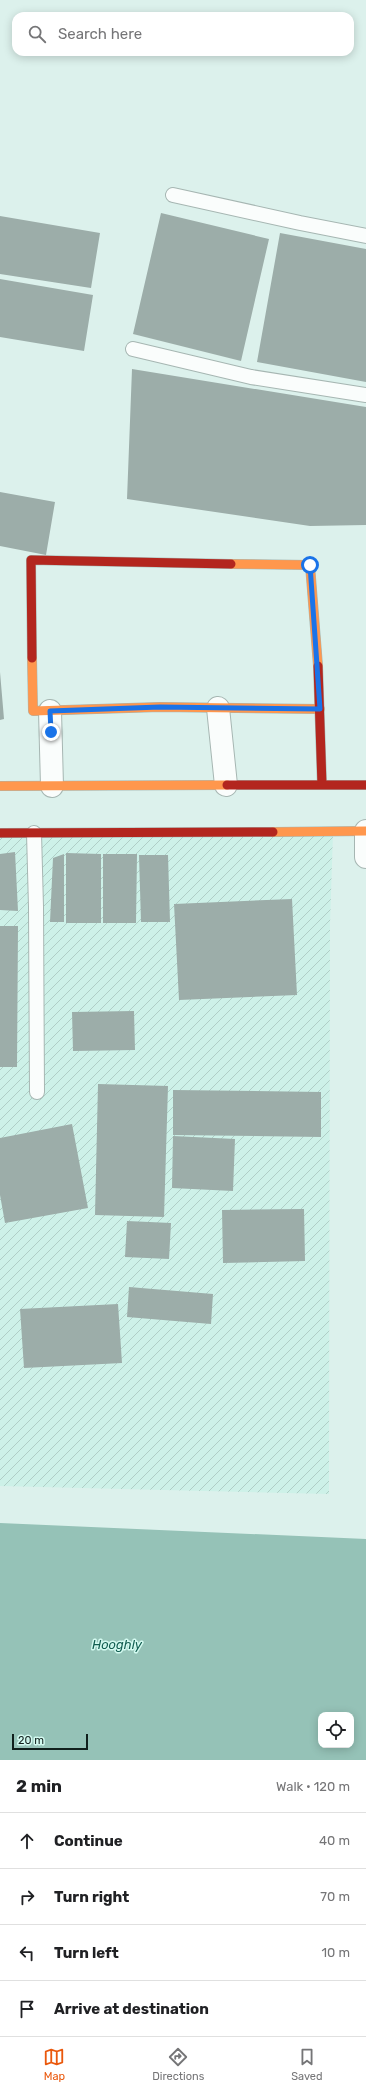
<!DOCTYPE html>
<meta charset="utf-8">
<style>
body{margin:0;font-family:Rubik,sans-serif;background:#f2f2f2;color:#202124}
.controls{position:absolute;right:12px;bottom:12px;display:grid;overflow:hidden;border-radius:8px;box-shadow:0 2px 10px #0003}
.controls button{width:36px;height:36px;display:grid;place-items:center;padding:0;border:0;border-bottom:1px solid #e0e0e0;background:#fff;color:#202124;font:20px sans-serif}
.scale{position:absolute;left:12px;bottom:10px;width:76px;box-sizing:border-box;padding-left:4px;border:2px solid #101f1c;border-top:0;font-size:11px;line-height:14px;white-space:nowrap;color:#101f1c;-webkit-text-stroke:3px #d3faf0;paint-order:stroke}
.stop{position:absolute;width:12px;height:12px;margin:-9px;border:3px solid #1a73e8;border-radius:50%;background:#fff}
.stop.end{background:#1a73e8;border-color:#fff;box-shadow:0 1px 4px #0008}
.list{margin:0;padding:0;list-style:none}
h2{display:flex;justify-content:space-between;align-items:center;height:52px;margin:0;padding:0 16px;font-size:17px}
h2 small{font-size:13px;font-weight:400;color:#757577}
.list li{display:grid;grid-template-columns:26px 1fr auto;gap:12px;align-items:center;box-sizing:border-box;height:56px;padding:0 16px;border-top:1px solid #e0e0e0}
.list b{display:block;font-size:15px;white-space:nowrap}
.list em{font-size:13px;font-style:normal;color:#757577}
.icon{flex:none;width:22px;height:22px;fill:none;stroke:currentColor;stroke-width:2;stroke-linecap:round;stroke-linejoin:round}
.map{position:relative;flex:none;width:366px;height:1760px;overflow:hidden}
.search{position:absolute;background:#fff;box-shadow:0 2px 10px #0003;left:12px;right:12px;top:12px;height:44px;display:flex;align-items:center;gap:10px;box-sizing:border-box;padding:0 14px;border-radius:12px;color:#757577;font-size:15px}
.sheet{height:276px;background:#fff}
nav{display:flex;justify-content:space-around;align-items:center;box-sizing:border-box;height:56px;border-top:1px solid #e0e0e0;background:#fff;font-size:11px;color:#757577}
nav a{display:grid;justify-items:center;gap:2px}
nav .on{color:#ea580c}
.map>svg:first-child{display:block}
.industrial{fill:url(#industrial-furrows)}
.water{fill:#95c2b7;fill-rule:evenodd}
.building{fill:#9cada9}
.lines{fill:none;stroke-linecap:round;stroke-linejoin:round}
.lane-casing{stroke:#a6b6b2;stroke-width:16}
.street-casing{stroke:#a6b6b2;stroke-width:24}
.slow-casing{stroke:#a6b6b2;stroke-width:10}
.jam-casing{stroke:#a6b6b2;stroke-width:10}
.lane{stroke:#fafdfc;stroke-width:14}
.street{stroke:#fafdfc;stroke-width:22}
.slow{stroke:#ff974d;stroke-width:9}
.jam{stroke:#b3261e;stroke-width:9}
.route{stroke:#1a73e8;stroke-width:5}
.labels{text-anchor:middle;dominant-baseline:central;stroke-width:3;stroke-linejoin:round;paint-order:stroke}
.water-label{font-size:13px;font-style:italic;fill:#125d50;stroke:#d3faf0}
</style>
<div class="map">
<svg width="366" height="1760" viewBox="0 0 366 1760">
<defs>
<pattern id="industrial-furrows" width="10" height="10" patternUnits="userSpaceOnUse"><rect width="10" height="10" fill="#cdf1e8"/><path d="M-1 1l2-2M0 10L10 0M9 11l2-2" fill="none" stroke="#afcec6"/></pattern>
</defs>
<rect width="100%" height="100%" fill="#dcf1ec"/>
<path class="industrial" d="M 0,833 L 333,833 L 330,924 L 329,1494 L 0,1486 Z"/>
<path class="water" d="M 0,1523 L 366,1539 L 366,1760 L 0,1760 ZM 321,1715 L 351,1715 L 351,1745 L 321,1745 Z"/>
<path class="building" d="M 161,213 L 269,239 L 241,361 L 133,334 Z
M 0,216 L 100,233 L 91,288 L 0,274 Z
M 280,233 L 366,249 L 366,382 L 257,362 Z
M 0,279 L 93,295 L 84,351 L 0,337 Z
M 132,369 L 366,407 L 366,525 L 310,526 L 127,499 Z
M 0,492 L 55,502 L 46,555 L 0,546 Z
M 0,672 L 4,719 L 0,720 Z
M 15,852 L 18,911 L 0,910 L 0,854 Z
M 66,853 L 101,854 L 101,923 L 66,923 Z
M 64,854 L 64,922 L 50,922 L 53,858 Z
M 103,854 L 137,854 L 136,923 L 103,923 Z
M 139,855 L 168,855 L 170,922 L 141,922 Z
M 292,899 L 297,995 L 179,1000 L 174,904 Z
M 0,926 L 18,926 L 17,1067 L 0,1067 Z
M 134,1011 L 135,1050 L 73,1051 L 72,1012 Z
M 98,1084 L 168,1086 L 164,1217 L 95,1215 Z
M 173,1090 L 321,1092 L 321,1137 L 173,1135 Z
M 72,1124 L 88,1208 L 5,1223 L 0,1195 L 0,1138 Z
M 173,1136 L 235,1139 L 233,1191 L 172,1188 Z
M 304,1209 L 305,1261 L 223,1263 L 222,1210 Z
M 127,1221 L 171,1223 L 169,1259 L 125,1257 Z
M 129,1287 L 213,1294 L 211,1324 L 127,1317 Z
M 118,1304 L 122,1363 L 24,1368 L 20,1309 Z"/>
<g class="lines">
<defs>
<path id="lane" d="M 173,195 L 300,223 L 366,236
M 133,349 L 251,377 L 366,395
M 34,833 L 36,907 L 37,1092"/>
<path id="street" d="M 218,708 L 226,785
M 50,711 L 52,786
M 366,831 L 366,857"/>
<path id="slow" d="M 231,564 L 310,565 L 318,666
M 32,658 L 33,711 L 160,707 L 320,709
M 0,786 L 227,785
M 273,832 L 366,831"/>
<path id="jam" d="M 32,658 L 31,560 L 231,564
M 318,666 L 322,785
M 227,785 L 366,785
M 0,833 L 273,832"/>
</defs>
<use href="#lane" class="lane-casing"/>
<use href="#street" class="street-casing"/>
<use href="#slow" class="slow-casing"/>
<use href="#jam" class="jam-casing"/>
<use href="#lane" class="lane"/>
<use href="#street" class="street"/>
<use href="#slow" class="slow"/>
<use href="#jam" class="jam"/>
</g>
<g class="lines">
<path class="route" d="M 51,732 L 50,711 L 160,707 L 320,709 L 310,565"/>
</g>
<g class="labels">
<g class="water-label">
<text x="117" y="1644">Hooghly</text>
</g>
</g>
</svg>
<div class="controls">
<button><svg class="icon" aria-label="locate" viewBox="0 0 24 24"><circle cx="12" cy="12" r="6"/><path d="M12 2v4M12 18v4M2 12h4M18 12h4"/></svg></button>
</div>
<div class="scale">20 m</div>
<div class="stop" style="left:310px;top:565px"></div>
<div class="stop end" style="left:51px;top:732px"></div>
<div class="search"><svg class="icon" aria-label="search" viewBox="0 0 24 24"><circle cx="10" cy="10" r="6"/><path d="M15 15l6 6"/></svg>Search here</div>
</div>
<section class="sheet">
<h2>2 min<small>Walk · 120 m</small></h2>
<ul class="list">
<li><svg class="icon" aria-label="ahead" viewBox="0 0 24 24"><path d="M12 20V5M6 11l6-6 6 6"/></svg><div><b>Continue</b></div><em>40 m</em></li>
<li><svg class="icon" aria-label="right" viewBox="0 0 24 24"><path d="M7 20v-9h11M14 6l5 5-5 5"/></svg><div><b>Turn right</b></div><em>70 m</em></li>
<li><svg class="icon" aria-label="left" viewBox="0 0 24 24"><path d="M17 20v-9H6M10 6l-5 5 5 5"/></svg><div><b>Turn left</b></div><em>10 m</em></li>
<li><svg class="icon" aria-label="arrive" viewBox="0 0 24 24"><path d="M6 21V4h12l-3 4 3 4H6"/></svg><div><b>Arrive at destination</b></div></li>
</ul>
</section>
<nav>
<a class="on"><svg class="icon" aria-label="map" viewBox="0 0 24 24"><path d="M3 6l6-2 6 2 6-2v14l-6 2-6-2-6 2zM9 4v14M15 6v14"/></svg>Map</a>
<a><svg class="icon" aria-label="directions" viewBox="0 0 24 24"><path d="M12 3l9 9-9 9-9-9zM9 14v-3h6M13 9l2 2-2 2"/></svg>Directions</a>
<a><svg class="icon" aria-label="saved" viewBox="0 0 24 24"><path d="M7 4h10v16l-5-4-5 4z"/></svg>Saved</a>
</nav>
